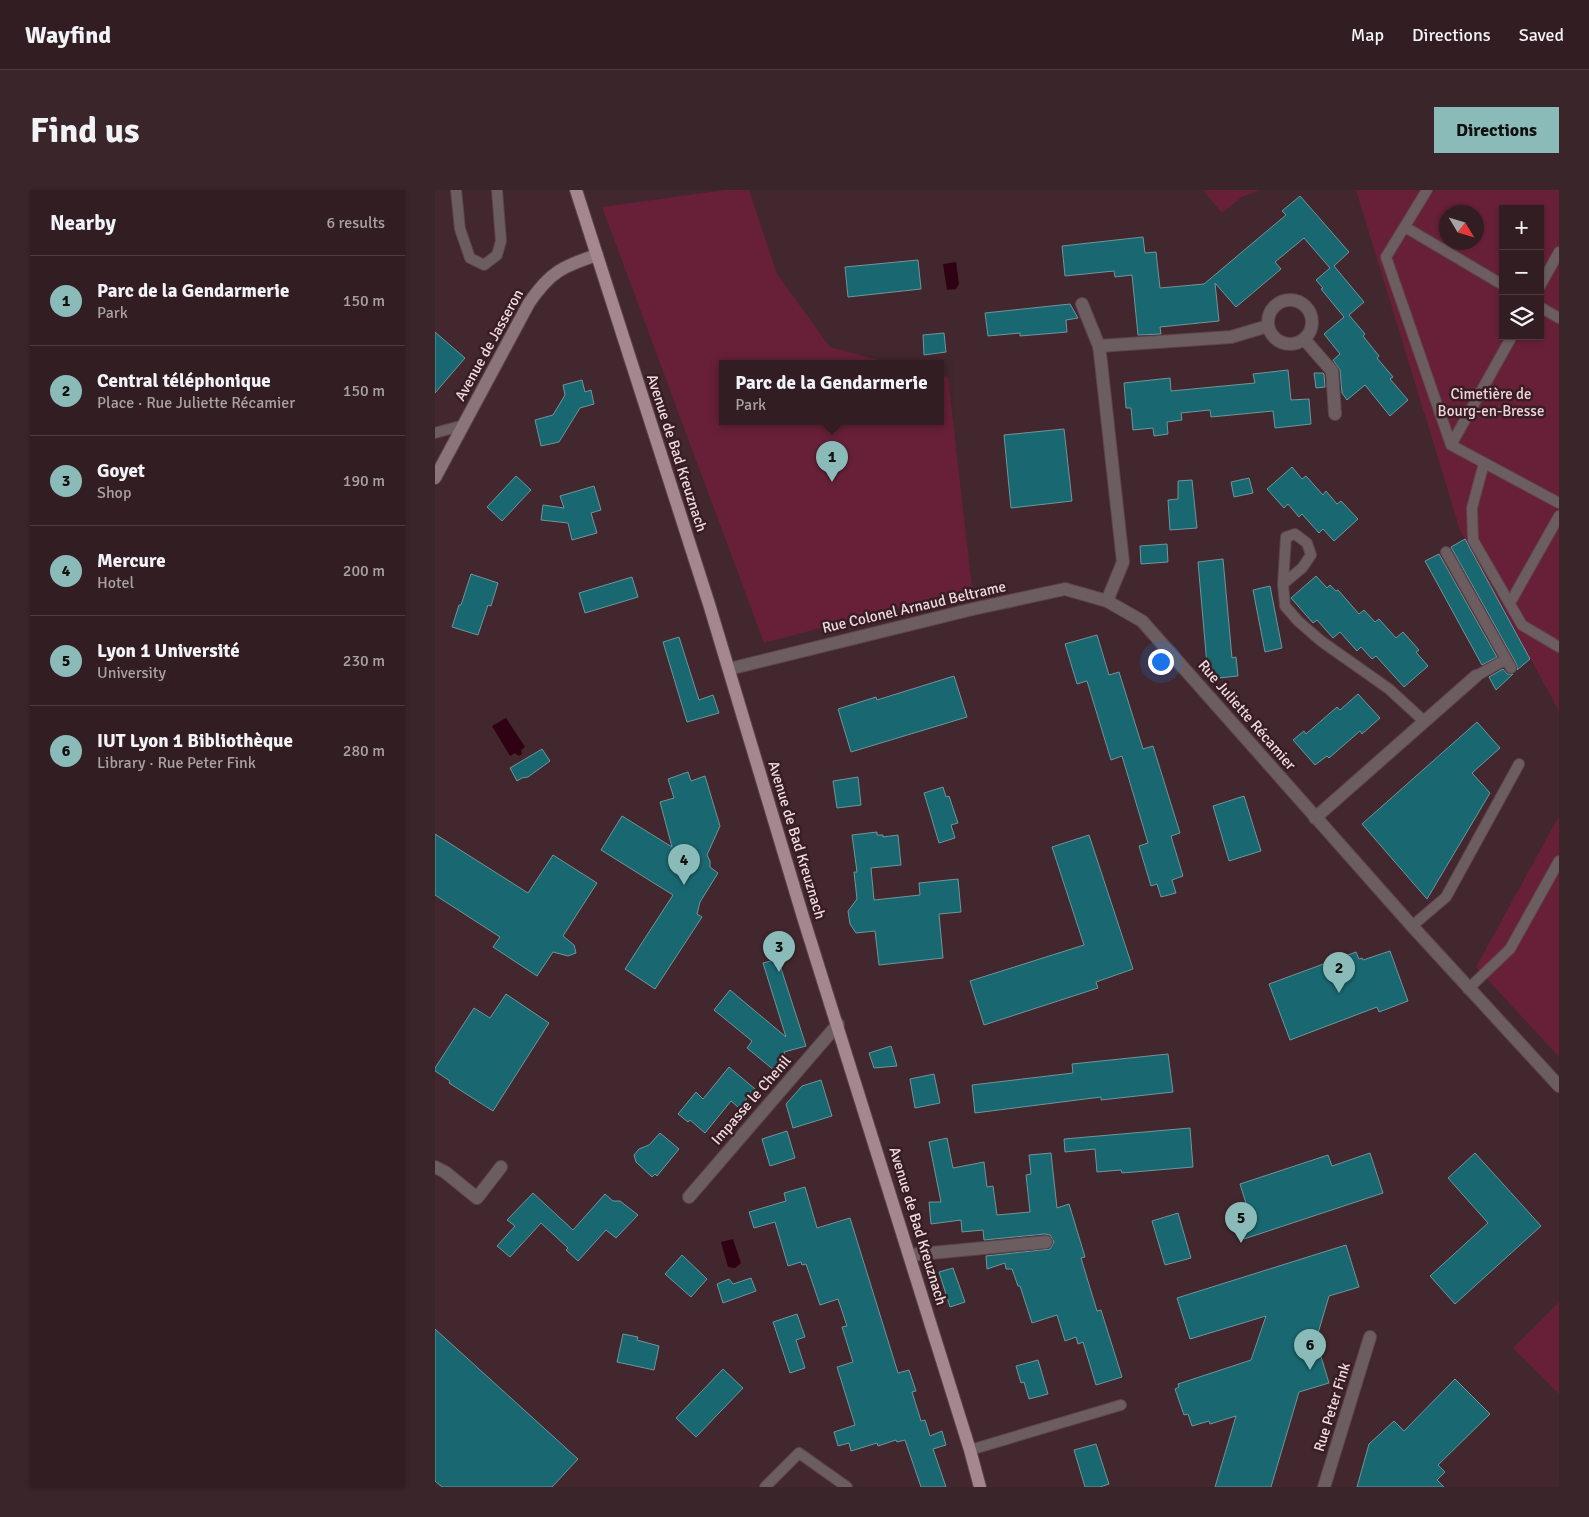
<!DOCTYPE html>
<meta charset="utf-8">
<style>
body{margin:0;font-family:Signika,sans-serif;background:#3a262a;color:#f1f3f6}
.controls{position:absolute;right:15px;top:15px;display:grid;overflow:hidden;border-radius:0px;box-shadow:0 1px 4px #0004}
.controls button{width:45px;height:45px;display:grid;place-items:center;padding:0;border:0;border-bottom:1px solid #4d3b40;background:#321d22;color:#f1f3f6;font:25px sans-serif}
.compass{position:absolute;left:1004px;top:15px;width:45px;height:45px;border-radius:50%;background:#321d22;box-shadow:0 1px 4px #0004;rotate:128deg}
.you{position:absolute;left:725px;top:471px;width:18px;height:18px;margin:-12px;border:4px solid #fff;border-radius:50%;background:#1a73e8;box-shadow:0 0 0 8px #1a73e833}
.badge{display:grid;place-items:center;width:32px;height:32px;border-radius:50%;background:#8bbbb9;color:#111;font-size:16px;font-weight:700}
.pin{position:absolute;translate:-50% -41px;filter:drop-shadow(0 1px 2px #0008)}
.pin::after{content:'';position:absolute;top:26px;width:18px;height:15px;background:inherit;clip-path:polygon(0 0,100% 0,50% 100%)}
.popup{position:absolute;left:284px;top:170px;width:225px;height:65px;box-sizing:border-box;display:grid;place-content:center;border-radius:0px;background:#321d22;filter:drop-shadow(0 1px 4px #0005);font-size:16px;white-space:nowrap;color:#a8a2a5}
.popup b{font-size:19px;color:#f1f3f6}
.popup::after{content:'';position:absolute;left:50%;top:100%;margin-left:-10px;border:10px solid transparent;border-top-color:#321d22}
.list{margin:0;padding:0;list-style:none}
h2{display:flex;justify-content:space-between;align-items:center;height:65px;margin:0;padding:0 20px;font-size:21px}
h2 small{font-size:16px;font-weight:400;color:#a8a2a5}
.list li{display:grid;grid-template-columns:32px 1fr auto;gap:15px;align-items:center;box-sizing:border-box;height:90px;padding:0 20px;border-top:1px solid #4d3b40}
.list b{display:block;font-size:19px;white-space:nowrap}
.list p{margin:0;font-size:16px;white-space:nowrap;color:#a8a2a5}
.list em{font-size:16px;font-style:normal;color:#a8a2a5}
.icon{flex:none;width:28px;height:28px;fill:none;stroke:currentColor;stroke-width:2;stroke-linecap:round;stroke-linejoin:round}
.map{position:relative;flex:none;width:1124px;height:1297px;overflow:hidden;border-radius:0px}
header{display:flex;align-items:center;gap:30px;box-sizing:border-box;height:70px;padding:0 25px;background:#321d22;border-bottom:1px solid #4d3b40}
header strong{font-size:24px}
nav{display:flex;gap:28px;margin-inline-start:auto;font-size:18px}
.intro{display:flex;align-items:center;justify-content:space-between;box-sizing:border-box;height:120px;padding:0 30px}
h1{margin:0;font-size:35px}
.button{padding:12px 22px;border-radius:0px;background:#8bbbb9;color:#111;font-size:18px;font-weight:700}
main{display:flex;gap:30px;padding:0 30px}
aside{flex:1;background:#321d22;border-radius:0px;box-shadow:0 1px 4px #0004}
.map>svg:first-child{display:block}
.green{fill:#672038;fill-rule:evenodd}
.water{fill:#2e0212}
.building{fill:#196871;stroke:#6f959a}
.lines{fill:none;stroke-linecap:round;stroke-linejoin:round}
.service-casing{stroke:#5e444a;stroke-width:12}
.minor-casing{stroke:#5e444a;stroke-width:14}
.secondary-casing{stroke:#5e444a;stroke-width:14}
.primary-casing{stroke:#5e444a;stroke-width:14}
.service{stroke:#6b5d60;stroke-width:10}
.minor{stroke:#6b5d60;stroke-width:12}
.secondary{stroke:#8c757a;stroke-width:12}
.primary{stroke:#a5888f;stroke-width:12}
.labels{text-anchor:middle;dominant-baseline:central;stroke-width:5;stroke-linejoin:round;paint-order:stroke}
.street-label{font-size:15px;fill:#eedbdf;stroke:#381d24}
.park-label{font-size:15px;fill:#efd5da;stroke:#381d24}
</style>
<header>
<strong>Wayfind</strong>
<nav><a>Map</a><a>Directions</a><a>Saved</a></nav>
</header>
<div class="intro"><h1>Find us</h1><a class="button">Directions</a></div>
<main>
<aside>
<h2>Nearby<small>6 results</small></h2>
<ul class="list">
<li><span class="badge">1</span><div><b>Parc de la Gendarmerie</b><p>Park</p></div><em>150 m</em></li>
<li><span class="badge">2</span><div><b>Central téléphonique</b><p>Place · Rue Juliette Récamier</p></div><em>150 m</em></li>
<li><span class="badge">3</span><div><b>Goyet</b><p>Shop</p></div><em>190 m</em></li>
<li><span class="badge">4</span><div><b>Mercure</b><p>Hotel</p></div><em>200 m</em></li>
<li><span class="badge">5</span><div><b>Lyon 1 Université</b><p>University</p></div><em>230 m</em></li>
<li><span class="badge">6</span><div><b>IUT Lyon 1 Bibliothèque</b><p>Library · Rue Peter Fink</p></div><em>280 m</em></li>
</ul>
</aside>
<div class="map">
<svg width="1124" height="1297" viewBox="0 0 1124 1297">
<rect width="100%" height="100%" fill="#42272e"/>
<path class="green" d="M 290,0 L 314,0 L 342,84 L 395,157 L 454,173 L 288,173 L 288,231 L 506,231 L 506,185 L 513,187 L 537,398 L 329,453 L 167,17 Z
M 768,0 L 825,0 L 807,7 L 787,23 Z
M 921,0 L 1124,0 L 1124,521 L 1025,340 ZM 1068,19 L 1105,19 L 1105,146 L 1068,146 ZM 1012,22 L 1042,22 L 1042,52 L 1012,52 Z
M 1124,626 L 1124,867 L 1041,777 Z
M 1124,1112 L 1124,1204 L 1078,1158 Z"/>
<path class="water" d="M 521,72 L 524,94 L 521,99 L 512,100 L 508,74 Z
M 71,528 L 90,557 L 86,560 L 87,564 L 84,566 L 80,563 L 75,566 L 57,536 Z
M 298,1049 L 306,1073 L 300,1078 L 293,1077 L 286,1052 Z"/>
<path class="building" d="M 865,6 L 914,62 L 899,76 L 929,112 L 914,125 L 930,144 L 928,146 L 944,166 L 942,168 L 958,187 L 955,189 L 973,210 L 955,226 L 930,195 L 912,210 L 907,203 L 905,180 L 898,170 L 905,164 L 889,144 L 909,127 L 886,99 L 888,98 L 881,90 L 895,78 L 869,48 L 840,72 L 846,79 L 801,117 L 780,93 L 784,131 L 725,137 L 726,144 L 703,145 L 697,85 L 680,87 L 679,81 L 630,86 L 627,56 L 708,47 L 710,63 L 721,62 L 725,98 L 769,94 L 851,25 L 847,21 Z
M 483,70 L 486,99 L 413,107 L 410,77 Z
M 635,114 L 643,128 L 631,130 L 632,142 L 585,146 L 585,143 L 553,146 L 550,123 Z
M 0,142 L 30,168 L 0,203 Z
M 509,143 L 511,162 L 489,165 L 488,145 Z
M 853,180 L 856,210 L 874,209 L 876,234 L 840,238 L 838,221 L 776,227 L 775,220 L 746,223 L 747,230 L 732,232 L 733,244 L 719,246 L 718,238 L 698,240 L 696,218 L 691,218 L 689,193 L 735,188 L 736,201 L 820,193 L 818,184 Z
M 879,183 L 888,183 L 889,184 L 890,197 L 881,198 Z
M 147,190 L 150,202 L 156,200 L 159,214 L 145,218 L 124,252 L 106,256 L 100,230 L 118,225 L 130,205 L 128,195 Z
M 629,239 L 637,311 L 576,318 L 569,245 Z
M 857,277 L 867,289 L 871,286 L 888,305 L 891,301 L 902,314 L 906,311 L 923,329 L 899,351 L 888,339 L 884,343 L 867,324 L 864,327 L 853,314 L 849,318 L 832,299 Z
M 81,286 L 96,300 L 67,331 L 52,317 Z
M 814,288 L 818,303 L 799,307 L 796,292 Z
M 757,290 L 762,338 L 735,340 L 733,310 L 743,309 L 743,291 Z
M 159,296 L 166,320 L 156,323 L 162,343 L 137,350 L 133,333 L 106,330 L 108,315 L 129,318 L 125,306 Z
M 1030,349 L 1095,469 L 1082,480 L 1082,475 L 1016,357 Z
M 732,354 L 733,372 L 706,374 L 705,356 Z
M 1004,364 L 1062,467 L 1047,475 L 990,371 Z
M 788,369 L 797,468 L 801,467 L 803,486 L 784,488 L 772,475 L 763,372 Z
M 36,384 L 63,393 L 56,416 L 53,415 L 43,445 L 17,437 L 24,415 L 26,415 Z
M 881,386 L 892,398 L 895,395 L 901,401 L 903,400 L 924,424 L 929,420 L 940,432 L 944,429 L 961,448 L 968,442 L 984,460 L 981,462 L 993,476 L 969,497 L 941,466 L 937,469 L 926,457 L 922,461 L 905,442 L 898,448 L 882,430 L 878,433 L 856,408 Z
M 197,387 L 203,407 L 150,423 L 144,403 Z
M 835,396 L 847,458 L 830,462 L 818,400 Z
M 662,445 L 674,485 L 684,482 L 708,559 L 718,556 L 745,643 L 736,646 L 748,686 L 737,690 L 741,703 L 726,707 L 722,694 L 716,696 L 704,656 L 713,653 L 687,566 L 676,570 L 652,491 L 642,494 L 630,454 Z
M 244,447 L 264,510 L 278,505 L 284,523 L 252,532 L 228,452 Z
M 1068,479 L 1072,484 L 1078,484 L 1061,500 L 1054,487 Z
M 519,486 L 532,527 L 416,562 L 403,519 L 441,507 L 442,510 Z
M 923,504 L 945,528 L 927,544 L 925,541 L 894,568 L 892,566 L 880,575 L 858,550 L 869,541 L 871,544 L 902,517 L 905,520 Z
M 1042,532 L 1065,558 L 1037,583 L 1055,603 L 992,709 L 927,634 Z
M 107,559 L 115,571 L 93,587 L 87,588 L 82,591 L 75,578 Z
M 253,582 L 256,591 L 270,586 L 285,636 L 272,665 L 275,671 L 275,677 L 283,683 L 265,712 L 262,724 L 267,727 L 220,799 L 190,779 L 238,705 L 166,660 L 187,626 L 237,657 L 225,612 L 239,608 L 233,589 Z
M 423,587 L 426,615 L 402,618 L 398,591 Z
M 508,597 L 511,607 L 514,606 L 523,633 L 516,635 L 520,648 L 504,653 L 489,603 Z
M 809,606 L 826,661 L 794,671 L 778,616 Z
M 442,642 L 442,645 L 448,645 L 448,647 L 463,645 L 466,675 L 436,678 L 439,710 L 485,705 L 484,693 L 523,689 L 526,722 L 504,724 L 508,768 L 444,775 L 440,741 L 421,743 L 415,734 L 413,721 L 422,709 L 419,682 L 422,682 L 417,645 Z
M 0,644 L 93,703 L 118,665 L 162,693 L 128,746 L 139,755 L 141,763 L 133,766 L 118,762 L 102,786 L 58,757 L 65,747 L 0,705 Z
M 654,645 L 698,779 L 661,792 L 663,798 L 549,835 L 535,791 L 649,755 L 617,657 Z
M 955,761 L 973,811 L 944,822 L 942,817 L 855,850 L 834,794 L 921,762 L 924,769 L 927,768 L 928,770 Z
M 343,769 L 371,856 L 349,862 L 351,868 L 340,881 L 312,858 L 317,851 L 279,820 L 295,800 L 351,847 L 328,773 Z
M 71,804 L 114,833 L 58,921 L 14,893 L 15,891 L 0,881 L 0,878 L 39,818 L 55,828 Z
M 456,856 L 462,876 L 439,878 L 434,863 Z
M 733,864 L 738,902 L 666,910 L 666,907 L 540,923 L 537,895 L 638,883 L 637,874 Z
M 294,877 L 320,899 L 304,918 L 296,911 L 270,943 L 255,930 L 253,932 L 243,924 L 261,902 L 268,909 Z
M 499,884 L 505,913 L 480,918 L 475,889 Z
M 386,890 L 397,926 L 358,938 L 351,914 L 367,896 Z
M 755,938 L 758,977 L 687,983 L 686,980 L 662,982 L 660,959 L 630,962 L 629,949 Z
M 352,941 L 360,968 L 335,976 L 327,949 Z
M 225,943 L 244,959 L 222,986 L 220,984 L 217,987 L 201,972 L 199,965 L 204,959 L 214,955 Z
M 512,948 L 518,978 L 549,972 L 552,997 L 558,996 L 562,1025 L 595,1022 L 591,985 L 596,984 L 594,965 L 616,963 L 622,1018 L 634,1014 L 650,1067 L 646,1068 L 662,1121 L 666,1120 L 687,1187 L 661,1195 L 648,1152 L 643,1154 L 641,1147 L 630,1151 L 622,1125 L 597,1133 L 585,1096 L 583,1096 L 577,1079 L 571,1079 L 570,1073 L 552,1079 L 551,1066 L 615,1059 L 619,1052 L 615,1045 L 610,1044 L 549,1050 L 548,1040 L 527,1042 L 526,1030 L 496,1034 L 494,1012 L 506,1012 L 494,952 Z
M 935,963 L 948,1003 L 809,1049 L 802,1030 L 815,1026 L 805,994 L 893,965 L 897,976 Z
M 1040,963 L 1106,1036 L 1020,1114 L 995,1086 L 1053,1033 L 1013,988 Z
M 370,997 L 382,1038 L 415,1028 L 463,1183 L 474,1180 L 481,1201 L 477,1202 L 486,1231 L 490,1230 L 495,1246 L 507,1241 L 511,1255 L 498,1259 L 511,1297 L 486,1297 L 470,1250 L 462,1252 L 461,1250 L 443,1256 L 442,1253 L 416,1261 L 414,1253 L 403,1256 L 399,1242 L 420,1235 L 402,1177 L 418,1172 L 407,1137 L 412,1136 L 403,1109 L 385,1115 L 371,1074 L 367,1075 L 366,1072 L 353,1076 L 340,1032 L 319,1038 L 314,1022 L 351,1011 L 349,1003 Z
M 98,1003 L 138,1040 L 170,1004 L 178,1011 L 185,1011 L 203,1025 L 181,1048 L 171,1040 L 143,1071 L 131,1060 L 133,1058 L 106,1033 L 75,1067 L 62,1056 L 80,1036 L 72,1030 Z
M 743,1023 L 756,1068 L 730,1075 L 717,1031 Z
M 911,1055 L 924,1097 L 894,1106 L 881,1150 L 894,1193 L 864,1202 L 836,1297 L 780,1297 L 801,1226 L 775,1234 L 774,1231 L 757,1236 L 753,1224 L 749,1225 L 740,1199 L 744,1197 L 743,1194 L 816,1170 L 831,1126 L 755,1149 L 742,1108 Z
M 247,1065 L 272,1089 L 256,1107 L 230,1084 Z
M 518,1078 L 530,1112 L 515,1117 L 504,1082 Z
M 316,1088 L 321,1101 L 288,1113 L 282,1094 L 294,1089 L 298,1094 Z
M 362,1124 L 370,1147 L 361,1150 L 370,1178 L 355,1183 L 338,1132 Z
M 0,1139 L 143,1269 L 117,1297 L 7,1297 L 0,1291 Z
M 188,1144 L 203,1147 L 202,1150 L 224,1156 L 219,1180 L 182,1172 Z
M 603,1170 L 613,1204 L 594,1209 L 589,1192 L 586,1193 L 581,1176 Z
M 288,1179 L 308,1198 L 261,1247 L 241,1228 Z
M 1020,1189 L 1055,1224 L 1003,1275 L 1010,1282 L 1002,1290 L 1009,1297 L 922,1297 L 934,1254 L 959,1231 L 969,1241 Z
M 661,1254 L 674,1294 L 665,1297 L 650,1297 L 639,1260 Z"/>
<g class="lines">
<defs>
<path id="service" d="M 21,0 L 25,39 L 35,68 L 49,75 L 62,65 L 66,51 L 62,0
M 992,0 L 951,67 L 1016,255
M 970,37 L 1068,95
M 1105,96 L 1124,62
M 1105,117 L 1124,128
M 1077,146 L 1016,255 L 1124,313
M 0,243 L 29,235
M 1049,273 L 1037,318 L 1038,350 L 1087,435 L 1124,457
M 1011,362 L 1076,478
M 848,394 L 867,378 L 876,365 L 872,353 L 860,344 L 851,347 L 848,394 L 850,416 L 863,431 L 886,451 L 954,499 L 990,532
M 1075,413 L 1124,326
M 1041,486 L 1070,470
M 977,736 L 1011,707 L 1084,574
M 1033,799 L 1075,759 L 1124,671
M 535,1260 L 686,1215
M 330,1297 L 364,1263 L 412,1297"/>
<path id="minor" d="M833 132a22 22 0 1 1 44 0a22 22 0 1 1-44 0Z
M 647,114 L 664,156 L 666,172 L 688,372 L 672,411
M 869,149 L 897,181 L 900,224
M 664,156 L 796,147 L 833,136
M 294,479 L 538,419 L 630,399 L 672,411 L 707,431 L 977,736 L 1124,896
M 880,628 L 1041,486
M 0,977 L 10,982 L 42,1008 L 66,977
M 254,1007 L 403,834
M 475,1065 L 611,1052
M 889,1297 L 935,1147"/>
<path id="secondary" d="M 0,288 L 94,113 C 115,82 128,76 162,65"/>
<path id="primary" d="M 141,0 L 274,414 L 368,727 L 535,1260 L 545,1297"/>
</defs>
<use href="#service" class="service-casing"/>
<use href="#minor" class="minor-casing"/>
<use href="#secondary" class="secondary-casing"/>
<use href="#primary" class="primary-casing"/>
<use href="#service" class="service"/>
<use href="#minor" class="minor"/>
<use href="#secondary" class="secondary"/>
<use href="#primary" class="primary"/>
</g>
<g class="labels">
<g class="street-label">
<text transform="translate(54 155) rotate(-61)">Avenue de Jasseron</text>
<text transform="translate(242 263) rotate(72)">Avenue de Bad Kreuznach</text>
<text transform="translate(479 417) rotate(-13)">Rue Colonel Arnaud Beltrame</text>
<text transform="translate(812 525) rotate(49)">Rue Juliette Récamier</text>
<text transform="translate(362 650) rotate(73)">Avenue de Bad Kreuznach</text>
<text transform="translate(316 910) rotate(-49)">Impasse le Chenil</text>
<text transform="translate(483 1036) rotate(73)">Avenue de Bad Kreuznach</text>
<text transform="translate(897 1217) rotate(-73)">Rue Peter Fink</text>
</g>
<g class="park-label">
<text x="1056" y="204">Cimetière de<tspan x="1056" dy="17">Bourg-en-Bresse</tspan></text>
</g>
</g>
</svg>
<div class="controls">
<button>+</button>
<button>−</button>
<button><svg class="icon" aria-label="layers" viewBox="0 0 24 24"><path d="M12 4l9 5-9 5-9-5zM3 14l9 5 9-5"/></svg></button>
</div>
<svg class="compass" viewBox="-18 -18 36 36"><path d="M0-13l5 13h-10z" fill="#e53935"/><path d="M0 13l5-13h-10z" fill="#a8a2a5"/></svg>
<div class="you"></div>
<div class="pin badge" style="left:397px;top:292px">1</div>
<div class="popup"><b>Parc de la Gendarmerie</b>Park</div>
<div class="pin badge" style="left:904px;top:803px">2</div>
<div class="pin badge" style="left:344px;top:782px">3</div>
<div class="pin badge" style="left:249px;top:695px">4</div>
<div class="pin badge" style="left:806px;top:1053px">5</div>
<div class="pin badge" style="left:875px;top:1180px">6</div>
</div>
</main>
